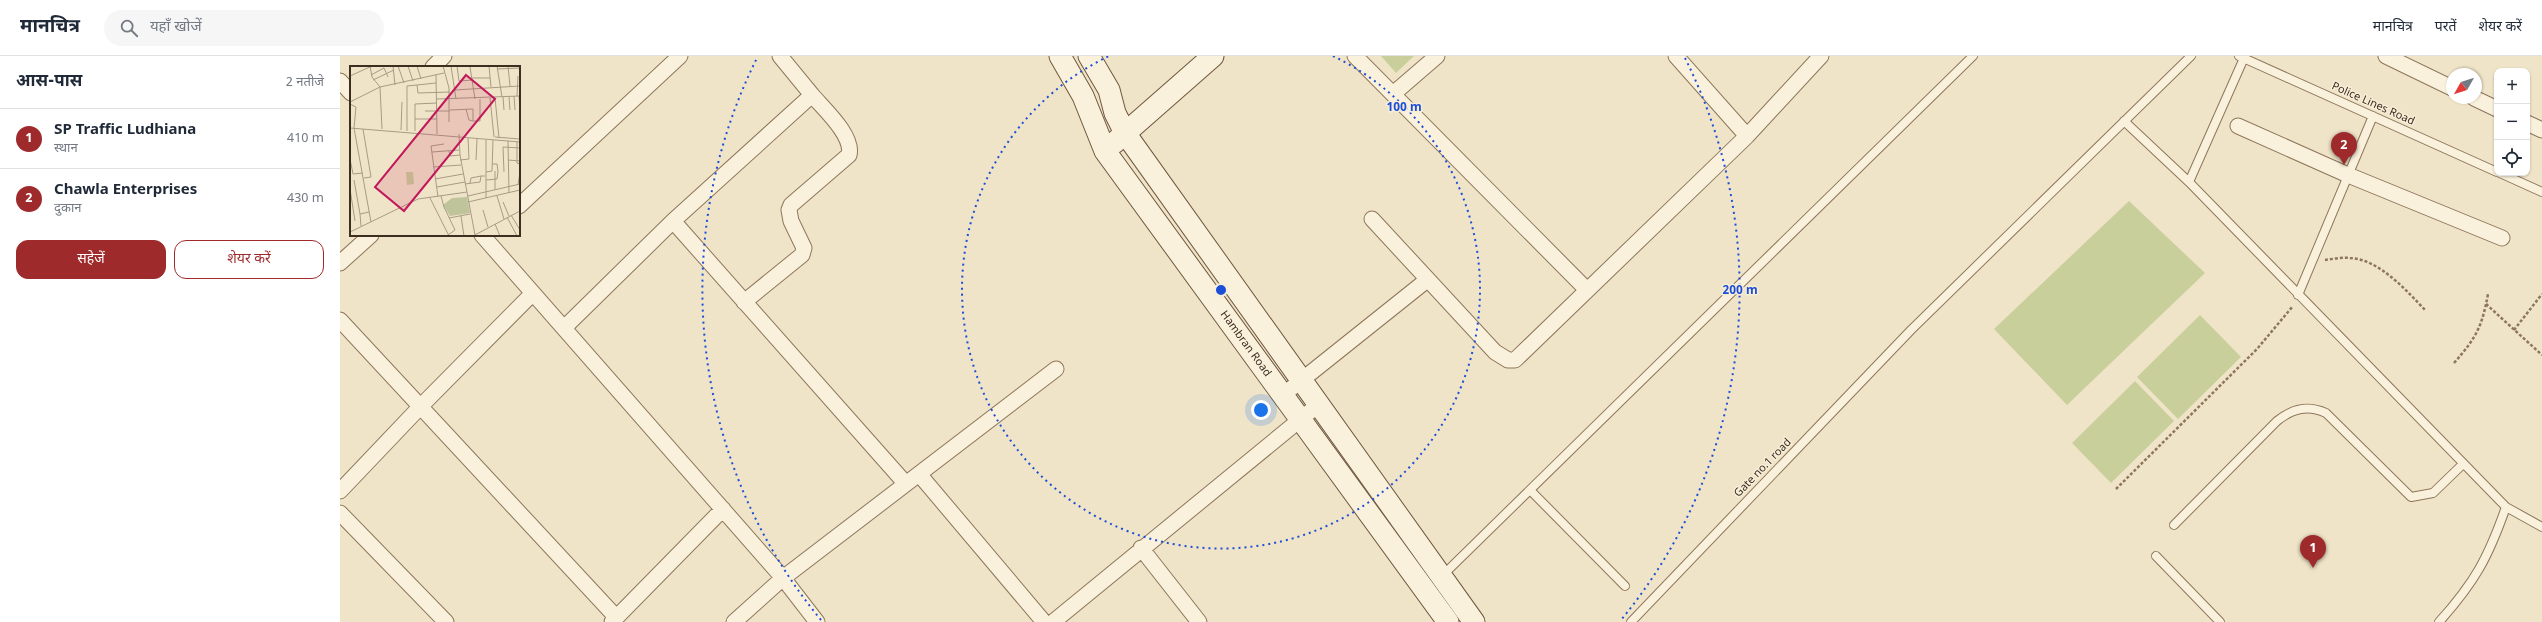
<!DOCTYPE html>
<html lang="hi">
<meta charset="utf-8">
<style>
body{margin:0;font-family:Georgia,"Noto Sans Devanagari",serif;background:#f6f6f7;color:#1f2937}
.controls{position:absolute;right:12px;top:12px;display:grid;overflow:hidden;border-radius:8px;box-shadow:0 1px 3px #0004}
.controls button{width:36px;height:36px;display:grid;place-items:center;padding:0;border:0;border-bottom:1px solid #e0e1e3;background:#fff;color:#1f2937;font:20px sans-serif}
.compass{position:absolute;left:2106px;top:12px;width:36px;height:36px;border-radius:50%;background:#fff;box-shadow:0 1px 3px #0004;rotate:231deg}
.you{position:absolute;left:921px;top:354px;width:14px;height:14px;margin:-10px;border:3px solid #fff;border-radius:50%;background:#1a73e8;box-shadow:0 0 0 6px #1a73e833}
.badge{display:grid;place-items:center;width:26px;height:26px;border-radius:50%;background:#9e2a2b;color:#fff;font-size:13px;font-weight:700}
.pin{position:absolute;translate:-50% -33px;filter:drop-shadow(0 1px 2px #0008)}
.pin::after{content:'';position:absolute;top:21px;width:14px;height:12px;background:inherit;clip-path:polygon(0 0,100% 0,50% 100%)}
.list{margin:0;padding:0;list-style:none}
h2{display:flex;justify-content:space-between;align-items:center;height:52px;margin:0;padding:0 16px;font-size:17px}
h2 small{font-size:13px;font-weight:400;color:#747a83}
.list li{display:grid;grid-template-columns:26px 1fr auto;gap:12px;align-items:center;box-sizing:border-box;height:60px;padding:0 16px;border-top:1px solid #e0e1e3}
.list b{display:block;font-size:15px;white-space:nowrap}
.list p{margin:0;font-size:13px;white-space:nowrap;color:#747a83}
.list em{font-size:13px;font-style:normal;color:#747a83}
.actions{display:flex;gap:8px;padding:12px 16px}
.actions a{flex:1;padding:9px 0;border:1px solid #9e2a2b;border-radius:12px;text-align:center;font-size:14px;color:#9e2a2b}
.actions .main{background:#9e2a2b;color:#fff}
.icon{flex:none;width:22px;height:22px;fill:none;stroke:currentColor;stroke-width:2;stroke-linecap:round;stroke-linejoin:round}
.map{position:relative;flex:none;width:2202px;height:566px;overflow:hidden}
header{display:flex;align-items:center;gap:24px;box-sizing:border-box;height:56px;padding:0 20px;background:#fff;border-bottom:1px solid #e0e1e3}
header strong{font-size:19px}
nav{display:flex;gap:22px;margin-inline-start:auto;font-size:14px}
.search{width:280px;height:36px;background:#f6f6f7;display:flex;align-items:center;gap:10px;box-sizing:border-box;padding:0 14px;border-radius:22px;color:#747a83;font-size:15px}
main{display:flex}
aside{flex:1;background:#fff}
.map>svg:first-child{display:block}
.green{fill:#c9cf9b}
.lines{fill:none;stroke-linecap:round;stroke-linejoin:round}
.lane-casing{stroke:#8d765c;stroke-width:10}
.street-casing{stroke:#8d765c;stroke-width:17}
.secondary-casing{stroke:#6f573f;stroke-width:23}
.path{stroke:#8d765c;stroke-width:2.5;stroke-dasharray:3 2;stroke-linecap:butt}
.lane{stroke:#faf1dc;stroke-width:8}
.street{stroke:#faf1dc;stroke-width:15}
.secondary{stroke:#faf1dc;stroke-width:21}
.ring{fill:none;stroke:#1d4ed8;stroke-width:2;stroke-dasharray:2 4}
.labels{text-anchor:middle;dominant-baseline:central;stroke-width:3;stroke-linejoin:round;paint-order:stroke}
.street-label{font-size:11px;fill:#3d2e20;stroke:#f7eed8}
.inset-road{fill:none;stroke:#a89b85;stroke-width:1}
.view{fill:#c2185b;fill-opacity:0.15;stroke:#c2185b;stroke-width:2}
.inset-edge{fill:none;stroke:#3d2e20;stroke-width:2}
.centre{fill:#1d4ed8;stroke:#f7eed8;stroke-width:2}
.ring-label{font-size:12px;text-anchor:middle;font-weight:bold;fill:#1d4ed8;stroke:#f7eed8;stroke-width:3;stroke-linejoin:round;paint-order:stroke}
</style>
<header>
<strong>मानचित्र</strong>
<div class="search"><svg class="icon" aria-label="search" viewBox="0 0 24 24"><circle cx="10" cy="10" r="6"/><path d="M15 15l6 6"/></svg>यहाँ खोजें</div>
<nav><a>मानचित्र</a><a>परतें</a><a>शेयर करें</a></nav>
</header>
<main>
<aside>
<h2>आस-पास<small>2 नतीजे</small></h2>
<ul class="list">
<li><span class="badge">1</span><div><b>SP Traffic Ludhiana</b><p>स्थान</p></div><em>410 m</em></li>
<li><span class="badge">2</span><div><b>Chawla Enterprises</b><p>दुकान</p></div><em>430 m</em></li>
</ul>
<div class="actions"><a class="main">सहेजें</a><a>शेयर करें</a></div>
</aside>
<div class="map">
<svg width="2202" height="566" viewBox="0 0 2202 566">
<rect width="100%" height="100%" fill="#f0e4c8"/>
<path class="green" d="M 1041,0 L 1074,0 L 1056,17 Z
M 1789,145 L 1865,217 L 1727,349 L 1654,273 Z
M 1860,259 L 1901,301 L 1838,363 L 1797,321 Z
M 1795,325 L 1834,365 L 1771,427 L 1732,387 Z"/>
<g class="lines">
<defs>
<path id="lane" d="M 1899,0 L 2157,116
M 1784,65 L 1849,126 L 2166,451 L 2202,471
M 2160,117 L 2202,136
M 1849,126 L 1904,2
M 1958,239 L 2033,60
M 1190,434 L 1285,530
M 1834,469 L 1937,365 C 1953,352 1968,349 1986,357 L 2071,441 L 2093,437 L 2123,408
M 1816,500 L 1880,566
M 1102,520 L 1633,0
M 1291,566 L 1571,274 L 1851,0
M 2099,566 C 2135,526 2148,502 2166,451"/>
<path id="street" d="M 440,0 L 472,39 L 333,165 L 566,428
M 1015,0 L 1247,234
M 1336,0 L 1407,80
M 2046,0 L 2112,32
M 93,11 L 104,0
M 0,25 L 11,37
M 1053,38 L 1097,0
M 2134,42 L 2157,53
M 2187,67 L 2202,74
M 1898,70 L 2008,119 L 2162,182
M 179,150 L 340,0
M 1032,163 L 1155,296 L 1168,304 L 1175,304 L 1407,80 L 1481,0
M 142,179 L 443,522 L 477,566
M 0,207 L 31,179
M 404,246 L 462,199 L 464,192 L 451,165 L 449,154 L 451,149 L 509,99 C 514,80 484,53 472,39
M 0,264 L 276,561
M 224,272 L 333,165
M 943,339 L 1087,224
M 579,418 L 704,566
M 0,435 L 80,351 L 193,237
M 0,457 L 106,566
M 801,492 L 859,566
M 272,566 L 383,453
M 394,566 L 443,522 L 716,313
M 713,566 L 978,349"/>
<g id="secondary">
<path id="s1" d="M 720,0 L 743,40 L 765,95 L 1108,566"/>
<path d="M 749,0 L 769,34 L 775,57 L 785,77 L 1134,566"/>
<path d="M 774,87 L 873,0"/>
</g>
</defs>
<use href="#lane" class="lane-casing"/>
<use href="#street" class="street-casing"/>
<use href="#secondary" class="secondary-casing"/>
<path class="path" d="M 1985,204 C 1993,203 2002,201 2010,202 C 2039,203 2067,235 2086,255
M 2146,248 L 2202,299
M 2174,274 L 2202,238
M 2114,307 C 2136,282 2142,271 2148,238
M 1776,433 L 1917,293 L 1953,250"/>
<use href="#lane" class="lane"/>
<use href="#street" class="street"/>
<use href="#secondary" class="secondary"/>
</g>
<g class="ring">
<path d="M993 0A259 259 0 1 1 769 0"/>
<path d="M481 564A519 519 0 0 1 417 2M1345 2A519 519 0 0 1 1281 564"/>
</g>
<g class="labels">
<g class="street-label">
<text transform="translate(2033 48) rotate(24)">Police Lines Road</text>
<text stroke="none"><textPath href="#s1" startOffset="344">Hambran Road</textPath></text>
<text transform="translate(1423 412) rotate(-46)">Gate no.1 road</text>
</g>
</g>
<g transform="translate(10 10)">
<rect width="170" height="170" fill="#f0e4c8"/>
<path d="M 56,106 L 63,106 L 64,118 L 57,119 Z" fill="#c9cf9b"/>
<path d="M 117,131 L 120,147 L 100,150 L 93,139 L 102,132 Z" fill="#bfc49a"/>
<path class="inset-road" d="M 20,0 L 22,11 L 30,21 L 32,63M 43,0 L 45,19M 48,0 L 54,17M 58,0 L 63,15M 67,0 L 71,13M 93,0 L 99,22 L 99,56M 101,0 L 106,33M 107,0 L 109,15 L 123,14M 139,0 L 141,21M 147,0 L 152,31M 158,0 L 160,20M 120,1 L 125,33M 147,3 L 170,2M 21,9 L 34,2 L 38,11M 86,9 L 87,68M 0,10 L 22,0M 122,12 L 140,12M 23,14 L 44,4M 67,19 L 86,17M 105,24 L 170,20M 164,30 L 165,44M 167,30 L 168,10M 169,30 L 170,44M 153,31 L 154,44M 159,31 L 160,44M 140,32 L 144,71M 145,32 L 149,72M 87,33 L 170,30M 0,36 L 30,21 L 94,7M 0,38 L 6,41 L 4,62 L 21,156M 116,43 L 119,54 L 123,55M 100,44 L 123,43 L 123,55 L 130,55 L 130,33M 75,45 L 100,45M 65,53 L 87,53M 0,62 L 170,76M 13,63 L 21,111 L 14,112M 51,64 L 52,36M 57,65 L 57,20 L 67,19 L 68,27 L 100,26M 65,65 L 65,38 L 87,37M 109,68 L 110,89 L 125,169M 145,71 L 170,73M 136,74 L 136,132M 158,75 L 159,127M 167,76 L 167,97 L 170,98M 99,85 L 100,90 L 110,89M 82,86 L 109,84M 0,93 L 3,108 L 13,107M 110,94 L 119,93 L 118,72M 126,94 L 127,73M 158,94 L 170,95M 142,98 L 147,98 L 148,105M 83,101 L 111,99M 145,105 L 145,124M 136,106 L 142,105 L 143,74M 154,106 L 153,81 L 170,82M 85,113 L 113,108M 4,114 L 10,148 L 19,146M 136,114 L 147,113 L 148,105M 120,117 L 121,112 L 131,110M 115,118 L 130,116 L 131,110 L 135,110M 168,119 L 170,106M 87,121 L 115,116M 0,123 L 5,155M 91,130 L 94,141 L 105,164 L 98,169M 118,130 L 170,118M 147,130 L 154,153M 88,131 L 81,80 L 94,78M 80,132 L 99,170M 118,136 L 170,124M 153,136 L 159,150M 133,144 L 138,161M 10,148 L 11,160M 161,149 L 170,164M 111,150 L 114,170M 157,151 L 167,170M 99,152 L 120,148M 145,158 L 150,170M 0,166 L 68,133 L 117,126M 123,170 L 170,145"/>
<path class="view" d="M 116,9 L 145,33 L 54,145 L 25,121 Z"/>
<rect width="170" height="170" class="inset-edge"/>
</g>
<circle cx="881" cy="234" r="6" class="centre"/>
<g class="ring-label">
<text x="1064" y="55">100 m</text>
<text x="1400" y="238">200 m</text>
</g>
</svg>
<div class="controls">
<button>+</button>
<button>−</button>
<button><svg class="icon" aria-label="locate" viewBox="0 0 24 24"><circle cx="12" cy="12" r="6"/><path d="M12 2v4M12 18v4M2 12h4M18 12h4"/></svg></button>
</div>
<svg class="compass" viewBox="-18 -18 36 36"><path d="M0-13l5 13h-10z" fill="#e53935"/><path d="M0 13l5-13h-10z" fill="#747a83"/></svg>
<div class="you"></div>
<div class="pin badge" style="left:1973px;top:512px">1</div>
<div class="pin badge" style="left:2004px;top:109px">2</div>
</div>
</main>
